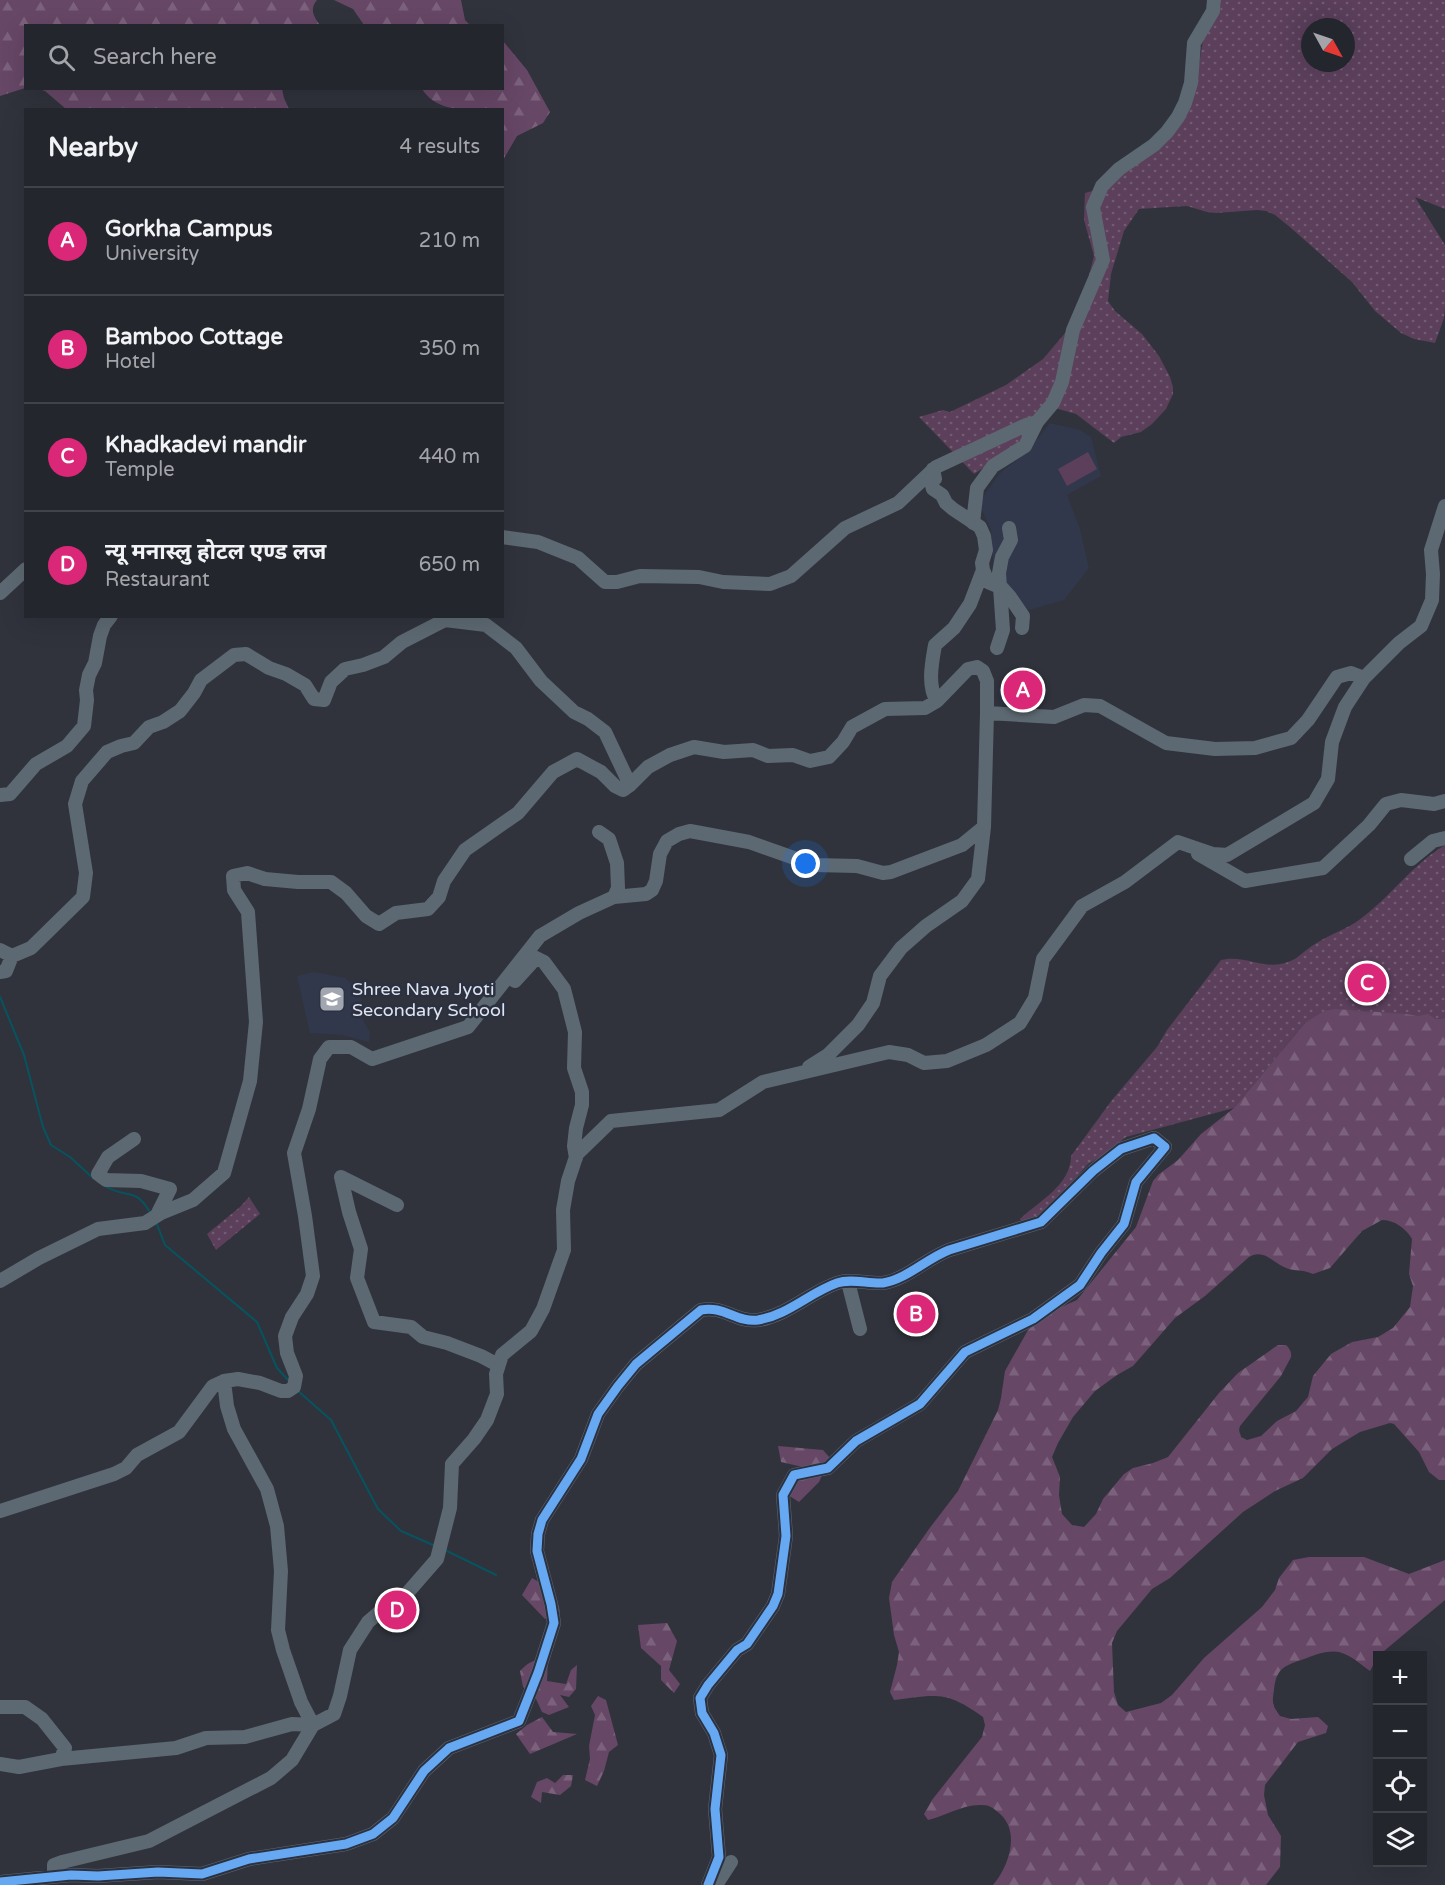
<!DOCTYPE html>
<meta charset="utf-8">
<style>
body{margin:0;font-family:"Varela Round","Noto Sans Devanagari",sans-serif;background:#303239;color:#f1f3f6}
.controls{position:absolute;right:18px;bottom:18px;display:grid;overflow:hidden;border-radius:0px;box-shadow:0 6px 24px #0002}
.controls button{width:54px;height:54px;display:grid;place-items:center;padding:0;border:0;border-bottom:2px solid #414349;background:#24262d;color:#f1f3f6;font:30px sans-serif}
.compass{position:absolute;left:1301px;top:18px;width:54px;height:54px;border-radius:50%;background:#24262d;box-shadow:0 6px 24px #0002;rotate:130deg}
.you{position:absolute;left:806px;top:864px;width:21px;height:21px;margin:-15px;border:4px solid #fff;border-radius:50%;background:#1a73e8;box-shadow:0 0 0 9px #1a73e833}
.badge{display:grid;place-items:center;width:39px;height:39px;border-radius:50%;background:#db2777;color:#fff;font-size:20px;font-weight:700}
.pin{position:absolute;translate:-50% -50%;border:3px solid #fff;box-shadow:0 2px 6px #0006}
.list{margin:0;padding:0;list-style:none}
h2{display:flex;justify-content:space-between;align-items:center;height:78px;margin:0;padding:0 24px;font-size:26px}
h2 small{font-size:20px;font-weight:400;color:#a3a5aa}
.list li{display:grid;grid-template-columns:39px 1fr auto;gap:18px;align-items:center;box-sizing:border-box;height:108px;padding:0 24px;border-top:2px solid #414349}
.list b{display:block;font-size:22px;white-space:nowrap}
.list p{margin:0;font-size:20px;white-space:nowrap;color:#a3a5aa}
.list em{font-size:20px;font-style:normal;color:#a3a5aa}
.icon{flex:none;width:33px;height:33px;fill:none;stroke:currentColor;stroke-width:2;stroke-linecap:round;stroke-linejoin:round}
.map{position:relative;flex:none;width:1445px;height:1885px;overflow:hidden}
.search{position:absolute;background:#24262d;box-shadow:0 6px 24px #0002;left:24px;top:24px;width:480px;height:66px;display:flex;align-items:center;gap:15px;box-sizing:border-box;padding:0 21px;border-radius:0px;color:#a3a5aa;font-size:22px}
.panel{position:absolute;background:#24262d;box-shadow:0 6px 24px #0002;left:24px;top:108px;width:480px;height:510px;border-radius:0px}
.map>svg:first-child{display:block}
.built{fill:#31384c}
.grass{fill:url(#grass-dots);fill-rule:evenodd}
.forest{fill:url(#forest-firs);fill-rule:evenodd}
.pitch{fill:#5b3f5b}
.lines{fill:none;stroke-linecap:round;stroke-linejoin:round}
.stream{stroke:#06545f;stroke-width:2}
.minor{stroke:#5d6972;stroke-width:14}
.cycleway-casing{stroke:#2b3141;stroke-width:13}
.cycleway{stroke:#66a8f1;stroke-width:9}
.labels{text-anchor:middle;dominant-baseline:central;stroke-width:5;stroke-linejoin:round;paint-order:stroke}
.poi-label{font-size:18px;fill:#e0e4ef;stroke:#2b3141;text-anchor:start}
</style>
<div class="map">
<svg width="1445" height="1885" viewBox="0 0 1445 1885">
<defs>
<pattern id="grass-dots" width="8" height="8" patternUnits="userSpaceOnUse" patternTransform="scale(1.5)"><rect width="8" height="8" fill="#5b3f5b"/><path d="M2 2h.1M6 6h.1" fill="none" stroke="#725b73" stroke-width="1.8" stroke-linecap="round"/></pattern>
<pattern id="forest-firs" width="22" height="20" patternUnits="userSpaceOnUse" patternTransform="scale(1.5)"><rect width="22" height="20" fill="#664766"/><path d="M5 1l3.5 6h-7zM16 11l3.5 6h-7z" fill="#7c617c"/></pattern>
</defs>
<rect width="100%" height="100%" fill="#30333c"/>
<path class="built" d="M 1050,423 L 1080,430 L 1091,437 L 1101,476 L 1067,495 L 1080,529 L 1089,568 L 1064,600 L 1029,610 L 994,576 L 991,530 L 979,503 L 999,474 L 1028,451 Z
M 1041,673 L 1048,692 L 1012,704 L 1001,705 L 998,689 L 1004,683 Z
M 314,972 L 345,978 L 360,991 L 362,1007 L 361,1017 L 370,1032 L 369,1042 L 342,1035 L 310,1033 L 297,976 Z"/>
<path class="grass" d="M 1221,0 L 1445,0 L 1445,209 L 1415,197 L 1445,245 L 1445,308 L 1444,318 L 1435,343 L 1414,339 L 1401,333 L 1375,311 L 1352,282 L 1291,228 L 1275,215 L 1266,211 L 1257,210 L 1216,213 L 1207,212 L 1187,206 L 1139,209 L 1124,231 L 1111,274 L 1108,301 L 1115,311 L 1142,334 L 1159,356 L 1170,377 L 1173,387 L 1173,394 L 1166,409 L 1152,424 L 1141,432 L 1121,437 L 1114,443 L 1076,414 L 1055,408 L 1038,419 L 1014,448 L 974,474 L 919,417 L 943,410 L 950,412 L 1006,385 L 1043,359 L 1066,332 L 1076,312 L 1088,279 L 1094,256 L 1084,220 L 1085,193 L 1106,187 L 1154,149 L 1197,76 L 1203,40 L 1220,12 ZM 1310,27 L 1346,27 L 1346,63 L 1310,63 Z
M 1445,845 L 1445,1018 L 1436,1019 L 1428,1015 L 1418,1017 L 1406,1014 L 1305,1023 L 1234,1108 L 1126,1137 L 1102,1156 L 1088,1164 L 1045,1212 L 1028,1220 L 1021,1221 L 1020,1219 C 1039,1201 1071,1185 1071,1156 L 1112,1100 L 1157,1047 L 1167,1030 L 1221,960 C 1246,954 1264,971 1288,962 C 1298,959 1306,949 1315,944 C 1330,934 1348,929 1363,917 C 1392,895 1413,864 1445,845 Z
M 249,1197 L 260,1214 L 216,1250 L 207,1234 L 240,1207 Z"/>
<path class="forest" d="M 0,0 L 317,0 C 309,9 314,17 320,25 L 26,26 L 25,88 L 0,96 Z
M 334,0 L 461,0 L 465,20 L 470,25 L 364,25 L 353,9 Z
M 503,41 L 527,70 L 550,112 L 543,123 L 517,136 L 503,160 L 502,110 C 476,110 438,115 422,89 L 502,88 Z
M 39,89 L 282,89 L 284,98 L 289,109 L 66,109 L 45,91 Z
M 1335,1009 L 1406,1014 L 1418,1016 L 1428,1014 L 1436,1019 L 1445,1018 L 1445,1480 L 1439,1480 L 1429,1472 L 1419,1452 L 1394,1424 L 1390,1423 L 1360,1432 L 1332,1449 L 1303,1478 L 1275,1491 L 1243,1512 L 1170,1578 L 1152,1589 L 1117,1631 L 1112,1643 L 1114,1692 L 1118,1705 L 1126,1712 L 1161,1703 L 1172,1695 L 1204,1658 L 1262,1607 L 1275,1590 L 1279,1578 L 1293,1560 L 1309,1557 L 1364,1557 L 1409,1574 L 1445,1560 L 1445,1600 L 1378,1656 L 1370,1671 C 1360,1664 1351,1655 1339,1652 C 1329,1650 1316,1654 1307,1658 C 1286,1665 1276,1667 1274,1690 C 1272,1703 1272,1705 1280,1716 L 1291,1719 L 1318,1717 L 1328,1726 L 1326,1733 L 1298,1742 L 1265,1785 L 1264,1795 L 1268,1815 L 1281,1836 L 1280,1867 L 1266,1885 L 993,1885 C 1009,1866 1021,1831 999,1813 C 993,1808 990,1805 982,1805 C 963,1804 946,1816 928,1820 L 924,1814 L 932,1800 L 982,1737 L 985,1725 L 983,1717 C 945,1690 938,1695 894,1700 L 890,1692 L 897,1665 L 899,1652 L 894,1635 L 889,1598 L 892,1582 L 929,1529 L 958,1491 L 998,1410 L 1001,1398 L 1005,1371 L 1028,1330 L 1050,1312 L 1077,1300 L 1136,1227 L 1153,1181 L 1158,1175 L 1178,1160 L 1201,1134 L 1234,1108 L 1305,1023 L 1324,1011 ZM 1382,1220 C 1394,1220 1406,1228 1412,1239 L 1409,1274 L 1413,1286 L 1410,1307 L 1393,1328 L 1378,1337 L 1352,1342 L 1331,1354 L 1313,1376 L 1308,1397 L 1296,1411 L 1277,1421 L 1261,1436 L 1247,1440 L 1241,1437 L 1239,1430 L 1240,1426 L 1281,1376 L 1291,1357 C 1292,1352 1289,1348 1286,1345 L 1278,1345 L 1238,1373 L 1219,1393 L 1168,1457 L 1153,1463 L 1133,1468 L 1124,1474 L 1103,1499 L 1096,1514 L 1084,1527 L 1072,1525 L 1062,1514 L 1059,1495 L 1060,1477 L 1052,1457 L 1058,1443 L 1073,1417 L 1095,1391 L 1117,1375 L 1133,1366 L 1175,1318 L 1205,1296 L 1249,1257 C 1264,1249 1271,1261 1284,1267 C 1293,1272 1303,1269 1313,1274 L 1330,1268 L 1362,1231 Z
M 778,1446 L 823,1450 L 830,1458 L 819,1482 L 799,1502 L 788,1495 L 807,1468 L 781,1462 Z
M 532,1578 C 548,1587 557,1593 560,1612 L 545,1619 L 522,1595 Z
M 667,1623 L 677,1641 L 669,1670 L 680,1684 L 674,1693 L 661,1680 L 661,1666 L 641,1648 L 638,1625 Z
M 548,1658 L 547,1681 L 566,1684 L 571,1670 L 577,1665 L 576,1689 L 569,1697 L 560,1695 L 569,1707 L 549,1715 L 542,1712 L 536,1699 L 523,1687 L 520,1671 C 529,1661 535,1660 548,1658 Z
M 598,1696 L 606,1700 L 618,1745 L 609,1752 L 604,1771 L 597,1786 L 585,1780 L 590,1759 L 589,1746 L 595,1715 L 591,1706 Z
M 542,1717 L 553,1732 L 577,1734 L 530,1754 L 516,1734 L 527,1725 Z
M 563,1775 L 573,1775 L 571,1786 L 560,1795 L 542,1792 L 541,1803 L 531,1797 L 537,1782 L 547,1778 L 555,1783 Z"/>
<path class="pitch" d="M 1088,452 L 1097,469 L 1067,486 L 1058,469 Z"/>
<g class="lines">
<path class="stream" d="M 0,997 L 24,1055 L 43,1127 L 51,1145 L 70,1157 L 93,1178
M 105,1186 C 127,1200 135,1185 151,1214
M 156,1222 L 165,1245 L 257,1322 L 277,1368 L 289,1381
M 297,1390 L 331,1420 L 378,1509 L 401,1531 L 433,1545
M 445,1550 L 496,1575"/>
<path class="minor" d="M 933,469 L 935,479 L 931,482 L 933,489 L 942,495 L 946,503 L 953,509 L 980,527 L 984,536 L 986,550 L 982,563 L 983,570 L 988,582 L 1002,588 L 1010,597 L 1023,616 L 1022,628
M 973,523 L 977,488 L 993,466 L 1025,446 L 1037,422 L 1053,403 L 1062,382 L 1073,330 L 1103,260 L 1093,207 L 1102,186 L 1119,169 L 1154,145 L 1167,132 L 1178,117 L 1185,103 L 1191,83 L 1194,43 L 1213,11 L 1214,0
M 502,537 L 538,542 L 578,558 L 605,582 L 617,582 L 640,576 L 699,577 L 723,582 L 770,584 L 791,576 L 845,528 L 898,503 L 936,467 L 1026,425 L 1037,422
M 0,593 L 26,569
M 997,648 L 1003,630 L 999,573 L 1002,557 L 1011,540 L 1009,528
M 1364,678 L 1399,643 L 1421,626 L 1432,600 L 1433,574 L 1431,550 L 1445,506
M 0,795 L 10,794 L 36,764 L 67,746 L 84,726 L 87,700 L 86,690 L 89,675 L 95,663 L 100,636 L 104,625 L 111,616
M 599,832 L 609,839 L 617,863 L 618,888 L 614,897
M 1198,854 L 1245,881 L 1323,868 L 1369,825 L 1386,804 L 1401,800 L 1434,804 L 1445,801
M 1411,859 L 1433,841 L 1445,838
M 0,950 L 12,956 L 31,948 L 83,897 L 86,873 L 75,804 L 82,781 L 107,752 L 121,746 L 134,743 L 149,727 L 163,722 L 180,711 L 194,693 L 201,680 L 234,655 L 246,654 L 269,668 L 286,674 L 305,685 L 314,699 L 324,700 L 331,682 L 345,669 L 363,665 L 384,657 L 402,642 L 445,620 L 486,625 L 516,648 L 541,681 L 574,712 L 588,719 L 605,732 L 630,785
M 0,972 L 6,971 L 12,956
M 515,981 L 536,958 L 544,962 L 564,989 L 575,1032 L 574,1068 L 582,1092 L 582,1105 L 576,1128 L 574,1146 L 576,1158
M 809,1067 L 828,1055 L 858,1025 L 873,1003 L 880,976 L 901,948 L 926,926 L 962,901 L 978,879 L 984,827
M 134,1139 L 108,1157 L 98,1174 L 106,1180 L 141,1181 L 170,1189 L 157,1215
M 397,1205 L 341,1177 L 349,1212 L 361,1249 L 357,1278 L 374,1322 L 411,1327 L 423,1337 L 447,1343 L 481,1356 L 498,1365
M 0,1281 L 39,1258 L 98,1229 L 145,1223 L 161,1213 L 193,1200 L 224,1173 L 250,1081 L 256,1022 L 248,912 L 234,890 L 233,876 L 247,873 L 265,879 L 298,882 L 331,882 L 346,893 L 366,916 L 379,924 L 396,913 L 428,909 L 439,897 L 444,881 L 465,850 L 518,813 L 553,772 L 577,759 L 601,772 L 615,786 L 623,790 L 630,785 L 648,767 L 670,755 L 694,747 L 724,752 L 753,750 L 768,756 L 793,755 L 810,761 L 829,757 L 843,742 L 852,727 L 885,709 L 925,708 L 937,701
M 848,1282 L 860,1329
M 224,1381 L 227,1406 L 234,1429 L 267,1489 L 277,1526 L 281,1571 L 278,1630 L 283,1650 L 301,1702 L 313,1725
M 0,1511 L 114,1474 L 126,1468 L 137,1455 L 179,1432 L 213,1386 L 224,1381 L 238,1379 L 260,1383 L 281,1391 L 288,1391 L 294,1387 L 296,1376 L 287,1353 L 285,1336 L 292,1317 L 307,1294 L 313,1276 L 305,1216 L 294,1153 L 309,1109 L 320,1059 L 329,1047 L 351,1047 L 372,1059 L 468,1027 L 540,936 L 579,913 L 614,897 L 646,894 L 652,890 L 656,881 L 660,854 L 667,841 L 679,834 L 690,831 L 749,842 L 814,865 L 857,866 L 883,873 L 891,872 L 962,845 L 984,827 L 987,713 L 987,681 L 983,671 L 977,667 L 968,669 L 937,701 C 927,686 932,662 935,645 L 954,628 L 970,604 L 983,570
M 0,1707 L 25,1707 L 42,1719 L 65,1748 L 61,1759
M 0,1764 L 19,1767 L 61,1759 L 176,1748 L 206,1738 L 245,1737 L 292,1724 L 313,1725
M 54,1876 L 54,1865 L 62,1862 L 149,1841 L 271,1778 L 292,1760 L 313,1725 L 334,1714 L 340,1696 L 350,1650 L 368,1622 L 383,1609 L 403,1598 L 437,1559 L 450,1508 L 452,1464 L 474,1439 L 487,1420 L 497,1394 L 496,1374 L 502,1355 L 531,1331 L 543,1309 L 564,1250 L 563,1210 L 568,1181 L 577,1154 L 611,1121 L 719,1110 L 763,1082 L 889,1052 L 908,1055 L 924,1063 L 947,1061 L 986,1045 L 1020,1023 L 1035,998 L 1043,959 L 1082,906 L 1125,882 L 1178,842 L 1213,854 L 1227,855 L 1314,803 L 1328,779 L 1332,742 L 1345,707 L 1364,678 L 1351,673 L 1337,677 L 1308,720 L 1291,738 L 1255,748 L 1215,749 L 1166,743 L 1100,706 L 1084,705 L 1054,717 L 987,713
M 0,1882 L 71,1875 L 98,1876 L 158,1872 L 202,1874 L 249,1859 L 346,1844 L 373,1834 L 393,1818 L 424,1771 L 449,1748 L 519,1721 L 538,1673 L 554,1623 L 551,1604 L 537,1551 L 538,1534 L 542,1520 L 581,1459 L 598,1414 L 618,1386 L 636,1364 L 701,1310 C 723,1305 737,1323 758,1320 C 788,1315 809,1293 837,1283 C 851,1278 868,1284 883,1283 C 907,1279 926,1259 949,1250 L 1041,1222 L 1093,1171 L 1121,1149 L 1154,1138 L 1165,1147 L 1136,1182 L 1124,1224 L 1101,1253 L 1080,1285 L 1033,1319 L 965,1352 L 920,1404 L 856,1441 L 828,1468 L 794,1475 L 783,1495 L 786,1536 L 778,1594 L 773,1606 L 747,1644 L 737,1650 L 708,1685 L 700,1698 L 702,1713 L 714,1733 L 721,1755 L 715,1809 L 719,1857 L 708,1885
M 716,1885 L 731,1862"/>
<defs>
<path id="cycleway" d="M 0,1882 L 71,1875 L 98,1876 L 158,1872 L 202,1874 L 249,1859 L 346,1844 L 373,1834 L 393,1818 L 424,1771 L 449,1748 L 519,1721 L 538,1673 L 554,1623 L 551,1604 L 537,1551 L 538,1534 L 542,1520 L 581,1459 L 598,1414 L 618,1386 L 636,1364 L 701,1310 C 723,1305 737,1323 758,1320 C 788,1315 809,1293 837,1283 C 851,1278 868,1284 883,1283 C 907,1279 926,1259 949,1250 L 1041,1222 L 1093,1171 L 1121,1149 L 1154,1138 L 1165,1147 L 1136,1182 L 1124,1224 L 1101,1253 L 1080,1285 L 1033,1319 L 965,1352 L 920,1404 L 856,1441 L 828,1468 L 794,1475 L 783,1495 L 786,1536 L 778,1594 L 773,1606 L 747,1644 L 737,1650 L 708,1685 L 700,1698 L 702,1713 L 714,1733 L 721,1755 L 715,1809 L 719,1857 L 708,1885"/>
</defs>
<use href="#cycleway" class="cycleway-casing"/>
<use href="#cycleway" class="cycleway"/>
</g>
<defs>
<symbol id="school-square" viewBox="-11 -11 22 22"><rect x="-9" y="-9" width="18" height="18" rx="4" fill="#a2a6b0" stroke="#2b3141"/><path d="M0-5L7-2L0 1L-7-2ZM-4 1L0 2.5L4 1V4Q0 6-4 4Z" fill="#fff"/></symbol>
</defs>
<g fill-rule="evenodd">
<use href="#school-square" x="317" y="984" width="30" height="30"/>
</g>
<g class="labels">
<g class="poi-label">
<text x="352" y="989">Shree Nava Jyoti<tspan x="352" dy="21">Secondary School</tspan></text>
</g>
</g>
</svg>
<div class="controls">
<button>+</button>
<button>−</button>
<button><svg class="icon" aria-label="locate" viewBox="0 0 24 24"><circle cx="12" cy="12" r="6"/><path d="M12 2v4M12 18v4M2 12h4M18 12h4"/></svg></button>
<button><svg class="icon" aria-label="layers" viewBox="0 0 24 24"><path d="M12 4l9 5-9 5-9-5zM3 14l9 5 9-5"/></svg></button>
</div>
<svg class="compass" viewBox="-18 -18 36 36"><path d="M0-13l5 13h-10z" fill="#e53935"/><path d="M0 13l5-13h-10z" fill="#a3a5aa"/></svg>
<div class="you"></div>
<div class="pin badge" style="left:1023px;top:690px">A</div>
<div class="pin badge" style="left:916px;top:1314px">B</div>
<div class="pin badge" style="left:1367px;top:983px">C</div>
<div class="pin badge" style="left:397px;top:1610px">D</div>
<div class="search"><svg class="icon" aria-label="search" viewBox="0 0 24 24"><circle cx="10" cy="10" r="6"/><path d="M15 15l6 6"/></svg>Search here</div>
<section class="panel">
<h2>Nearby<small>4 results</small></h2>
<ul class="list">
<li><span class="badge">A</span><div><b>Gorkha Campus</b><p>University</p></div><em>210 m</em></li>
<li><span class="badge">B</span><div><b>Bamboo Cottage</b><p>Hotel</p></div><em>350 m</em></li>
<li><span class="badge">C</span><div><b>Khadkadevi mandir</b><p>Temple</p></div><em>440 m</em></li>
<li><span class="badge">D</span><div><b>न्यू मनास्लु होटल एण्ड लज</b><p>Restaurant</p></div><em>650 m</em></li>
</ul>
</section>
</div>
